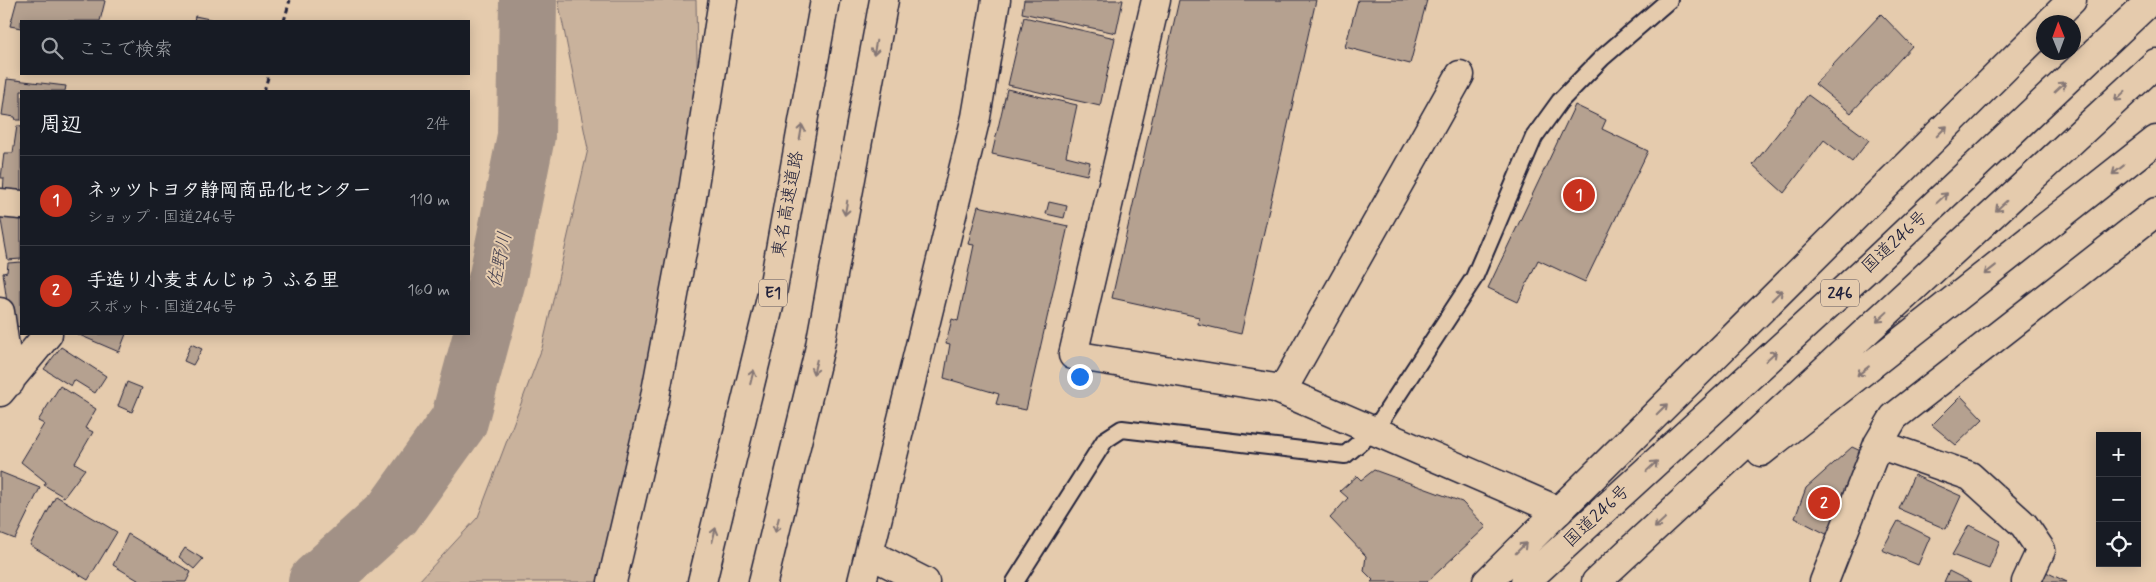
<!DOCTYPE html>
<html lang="ja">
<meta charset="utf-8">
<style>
body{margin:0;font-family:Mynerve,"Klee One",sans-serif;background:#242831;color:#f1f3f6}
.controls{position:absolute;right:15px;bottom:15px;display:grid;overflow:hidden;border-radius:0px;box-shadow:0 2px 12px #0003}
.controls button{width:45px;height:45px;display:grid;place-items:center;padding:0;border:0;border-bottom:1px solid #363941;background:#171b24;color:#f1f3f6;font:25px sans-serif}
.compass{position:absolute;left:2036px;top:15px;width:45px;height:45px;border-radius:50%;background:#171b24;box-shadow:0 2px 12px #0003;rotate:359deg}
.you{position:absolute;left:1079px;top:376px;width:18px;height:18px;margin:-12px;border:4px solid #fff;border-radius:50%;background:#1a73e8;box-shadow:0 0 0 8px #1a73e833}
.badge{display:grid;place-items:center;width:32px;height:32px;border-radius:50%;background:#c8321e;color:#fff;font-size:16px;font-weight:700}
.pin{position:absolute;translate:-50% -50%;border:2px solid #fff;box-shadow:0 1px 5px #0006}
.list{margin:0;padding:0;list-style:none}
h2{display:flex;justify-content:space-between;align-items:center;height:65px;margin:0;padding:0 20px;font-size:21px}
h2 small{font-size:16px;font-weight:400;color:#9ea1a6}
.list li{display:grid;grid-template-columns:32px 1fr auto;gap:15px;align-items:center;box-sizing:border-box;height:90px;padding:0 20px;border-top:1px solid #363941}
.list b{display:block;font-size:19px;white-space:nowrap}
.list p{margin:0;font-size:16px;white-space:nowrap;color:#9ea1a6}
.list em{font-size:16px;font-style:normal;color:#9ea1a6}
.icon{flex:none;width:28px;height:28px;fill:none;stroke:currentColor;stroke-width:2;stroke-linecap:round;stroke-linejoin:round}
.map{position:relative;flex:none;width:2156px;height:582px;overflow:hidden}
.search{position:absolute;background:#171b24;box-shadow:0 2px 12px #0003;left:20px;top:20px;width:450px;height:55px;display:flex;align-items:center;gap:12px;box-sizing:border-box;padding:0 18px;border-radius:0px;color:#9ea1a6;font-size:19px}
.panel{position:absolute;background:#171b24;box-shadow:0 2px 12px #0003;left:20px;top:90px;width:450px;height:245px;border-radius:0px}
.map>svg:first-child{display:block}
.green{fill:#c9b29c;stroke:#766a6c}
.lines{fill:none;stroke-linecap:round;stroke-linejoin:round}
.river{stroke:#a29186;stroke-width:58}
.building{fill:#b5a190;stroke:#22223b}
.lane-casing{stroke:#22223b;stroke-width:20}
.street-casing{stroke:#22223b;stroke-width:31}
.highway-casing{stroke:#22223b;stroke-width:31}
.path{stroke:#22223b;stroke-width:3;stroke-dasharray:5 4;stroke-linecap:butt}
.lane{stroke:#e5cbad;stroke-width:16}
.street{stroke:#e5cbad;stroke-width:28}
.highway{stroke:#e5cbad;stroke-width:28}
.oneway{stroke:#847674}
.labels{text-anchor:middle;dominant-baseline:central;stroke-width:4;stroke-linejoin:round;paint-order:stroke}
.shield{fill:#e5cbad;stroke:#5c555d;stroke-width:1}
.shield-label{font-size:16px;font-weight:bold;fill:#22223b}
.street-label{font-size:18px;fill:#22223b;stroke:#e5cbad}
.water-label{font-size:19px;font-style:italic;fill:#423e4e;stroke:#e5cbad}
</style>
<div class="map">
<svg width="2156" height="582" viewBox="0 0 2156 582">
<rect width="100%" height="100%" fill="#e5cbad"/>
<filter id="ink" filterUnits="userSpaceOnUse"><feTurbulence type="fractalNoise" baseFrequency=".02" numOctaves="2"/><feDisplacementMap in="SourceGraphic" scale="10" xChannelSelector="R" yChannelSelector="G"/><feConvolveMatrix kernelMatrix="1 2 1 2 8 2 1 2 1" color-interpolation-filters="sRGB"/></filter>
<g filter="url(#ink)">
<path class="green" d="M 558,0 L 696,0 L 698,115 L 603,582 L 418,582 L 478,517 L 542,348 L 588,149 Z"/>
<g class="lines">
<path class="river" d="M 317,582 L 393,513 L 459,421 L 498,276 L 526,136 L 528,0"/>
</g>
<path class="building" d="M 17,0 L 103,0 L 105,1 L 100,21 L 21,21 L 21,28 L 10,26 Z
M 1024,0 L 1123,0 L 1116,33 L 1022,13 Z
M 1179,0 L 1316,0 L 1241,334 L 1198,324 L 1199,317 L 1112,298 Z
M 1358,0 L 1427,0 L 1410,64 L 1345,47 Z
M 1881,14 L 1912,46 L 1851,113 L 1815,84 Z
M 195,16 L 219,21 L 194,21 Z
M 1024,17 L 1115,38 L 1100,106 L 1008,85 Z
M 7,79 L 66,86 L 65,91 L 21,91 L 21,120 L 16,120 L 15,117 L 2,115 Z
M 1007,89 L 1077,105 L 1066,156 L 1090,162 L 1087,175 L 992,154 Z
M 1808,95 L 1869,140 L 1852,162 L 1824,140 L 1784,193 L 1753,165 Z
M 1575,105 L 1606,120 L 1602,129 L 1648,151 L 1585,282 L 1538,260 L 1518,302 L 1488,288 Z
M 17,126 L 21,126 L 21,196 L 3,194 L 4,178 L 1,178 L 4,153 L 13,153 Z
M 1049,202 L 1067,206 L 1064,218 L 1046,214 Z
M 978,206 L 1068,226 L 1026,410 L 996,404 L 999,394 L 944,378 L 950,344 L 946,343 L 952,319 L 958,321 L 974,245 L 968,244 Z
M 0,215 L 21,217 L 21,259 L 8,260 Z
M 21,262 L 21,327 L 10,325 L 3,273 L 7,272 L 8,263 Z
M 77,334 L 126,334 L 119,352 Z
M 191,344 L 202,349 L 193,365 L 184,361 Z
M 61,347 L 106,376 L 95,393 L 74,380 L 71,386 L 44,369 Z
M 127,382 L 142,388 L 132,412 L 118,406 Z
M 60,386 L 96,409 L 85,428 L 93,432 L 75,463 L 85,469 L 64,497 L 44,485 L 46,482 L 21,462 L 44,424 L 38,421 Z
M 1961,396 L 1983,419 L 1956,445 L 1932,425 Z
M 1852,447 L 1867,454 L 1834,538 L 1795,518 L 1806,488 Z
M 1374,470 L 1462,502 L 1486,527 L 1427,582 L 1371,582 L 1373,580 L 1364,571 L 1366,556 L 1330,518 L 1348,498 L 1340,491 L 1357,476 L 1361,480 Z
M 0,472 L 40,488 L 15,539 L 0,533 Z
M 1914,475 L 1961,496 L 1946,529 L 1899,509 Z
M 56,496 L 117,532 L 88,580 L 30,545 Z
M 1898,521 L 1930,537 L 1918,565 L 1882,550 Z
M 1969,525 L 2000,541 L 1989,569 L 1952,555 Z
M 128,534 L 191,572 L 186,582 L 141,582 L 113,565 Z
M 185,548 L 203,559 L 194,569 L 179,557 Z
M 1949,571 L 1971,582 L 1944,582 Z
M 2046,572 L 2067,582 L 2041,582 Z"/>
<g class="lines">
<defs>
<path id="lane" d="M 1015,582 L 1105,440 L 1122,429 L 1345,455 L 1374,431 L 1474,278 L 1534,137 L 1560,101 L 1602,58 L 1669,0"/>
<path id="street" d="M 1156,0 L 1073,355 L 1275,388 L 1559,511
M 0,203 L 21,205
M 0,312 L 10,382
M 1282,391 L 1460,75
M 0,392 L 48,334
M 1878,444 L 1970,476 L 2024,525 L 2041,550 L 2026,582
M 870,554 L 925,582
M 612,582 L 654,402 L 691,204 L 723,0
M 862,582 L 976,117 L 996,0
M 1824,582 L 1878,444 L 1894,417 L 2156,212"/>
<path id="highway" d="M 2050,22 L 2072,0
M 1761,452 L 2156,140
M 702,582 L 772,294 L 825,0
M 763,582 L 819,351 L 884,0
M 1487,582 L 2044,29
M 1525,582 L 1870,266 L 2151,0
M 1596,582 L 2156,63"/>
</defs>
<use href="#lane" class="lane-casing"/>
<use href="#street" class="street-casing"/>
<use href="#highway" class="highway-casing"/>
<path class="path" d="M 284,21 L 290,0
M 264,91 L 269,74"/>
<use href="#lane" class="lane"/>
<use href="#street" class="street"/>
<use href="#highway" class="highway"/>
</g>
<defs><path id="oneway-shaft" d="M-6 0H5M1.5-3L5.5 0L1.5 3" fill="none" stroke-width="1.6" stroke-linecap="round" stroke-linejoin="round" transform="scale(1.25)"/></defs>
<g class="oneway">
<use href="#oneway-shaft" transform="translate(875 48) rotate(100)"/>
<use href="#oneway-shaft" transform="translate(2060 87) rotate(-43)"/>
<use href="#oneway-shaft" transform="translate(2120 96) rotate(137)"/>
<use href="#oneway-shaft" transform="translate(1942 131) rotate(-45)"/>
<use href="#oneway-shaft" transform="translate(801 132) rotate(-80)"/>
<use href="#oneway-shaft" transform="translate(2118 170) rotate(142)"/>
<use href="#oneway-shaft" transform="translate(1942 198) rotate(-43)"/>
<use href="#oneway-shaft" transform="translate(2001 206) rotate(137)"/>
<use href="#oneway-shaft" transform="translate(846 208) rotate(100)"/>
<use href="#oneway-shaft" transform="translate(1990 270) rotate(142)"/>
<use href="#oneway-shaft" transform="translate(1777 295) rotate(-45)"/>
<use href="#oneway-shaft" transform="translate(1882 317) rotate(137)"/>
<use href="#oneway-shaft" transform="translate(1771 356) rotate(-43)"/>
<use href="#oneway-shaft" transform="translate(815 367) rotate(104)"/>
<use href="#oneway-shaft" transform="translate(1863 371) rotate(142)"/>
<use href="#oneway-shaft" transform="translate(752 377) rotate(-76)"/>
<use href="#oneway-shaft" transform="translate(1662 409) rotate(-45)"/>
<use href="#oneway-shaft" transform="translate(1652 466) rotate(-43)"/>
<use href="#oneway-shaft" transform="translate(1660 523) rotate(137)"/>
<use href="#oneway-shaft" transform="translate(777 525) rotate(104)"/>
<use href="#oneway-shaft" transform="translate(714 535) rotate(-76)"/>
<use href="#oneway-shaft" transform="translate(1521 548) rotate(-45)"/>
</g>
</g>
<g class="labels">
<g class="shield">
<rect x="759" y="279.5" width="28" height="27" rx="4"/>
<rect x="1821" y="279.5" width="38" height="27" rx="4"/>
</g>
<g class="shield-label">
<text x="773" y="293">E1</text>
<text x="1840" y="293">246</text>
</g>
<g class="street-label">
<text transform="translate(788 204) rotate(-80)">東名高速道路</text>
<text transform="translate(1895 242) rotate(-43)">国道246号</text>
<text transform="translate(1597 516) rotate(-43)">国道246号</text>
</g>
<g class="water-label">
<text transform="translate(500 260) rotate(-78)">佐野川</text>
</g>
</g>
</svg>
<div class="controls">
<button>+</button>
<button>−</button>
<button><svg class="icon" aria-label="locate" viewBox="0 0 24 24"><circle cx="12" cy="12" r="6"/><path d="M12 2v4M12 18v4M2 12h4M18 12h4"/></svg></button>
</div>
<svg class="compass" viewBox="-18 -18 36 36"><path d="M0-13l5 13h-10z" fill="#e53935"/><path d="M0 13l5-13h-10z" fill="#9ea1a6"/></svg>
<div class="you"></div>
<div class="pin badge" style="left:1579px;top:195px">1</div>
<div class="pin badge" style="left:1824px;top:503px">2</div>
<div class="search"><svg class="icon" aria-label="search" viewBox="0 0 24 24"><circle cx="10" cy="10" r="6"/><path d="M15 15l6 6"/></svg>ここで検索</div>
<section class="panel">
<h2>周辺<small>2件</small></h2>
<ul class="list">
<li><span class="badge">1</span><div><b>ネッツトヨタ静岡商品化センター</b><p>ショップ · 国道246号</p></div><em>110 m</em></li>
<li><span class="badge">2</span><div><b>手造り小麦まんじゅう ふる里</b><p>スポット · 国道246号</p></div><em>160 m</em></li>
</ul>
</section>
</div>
